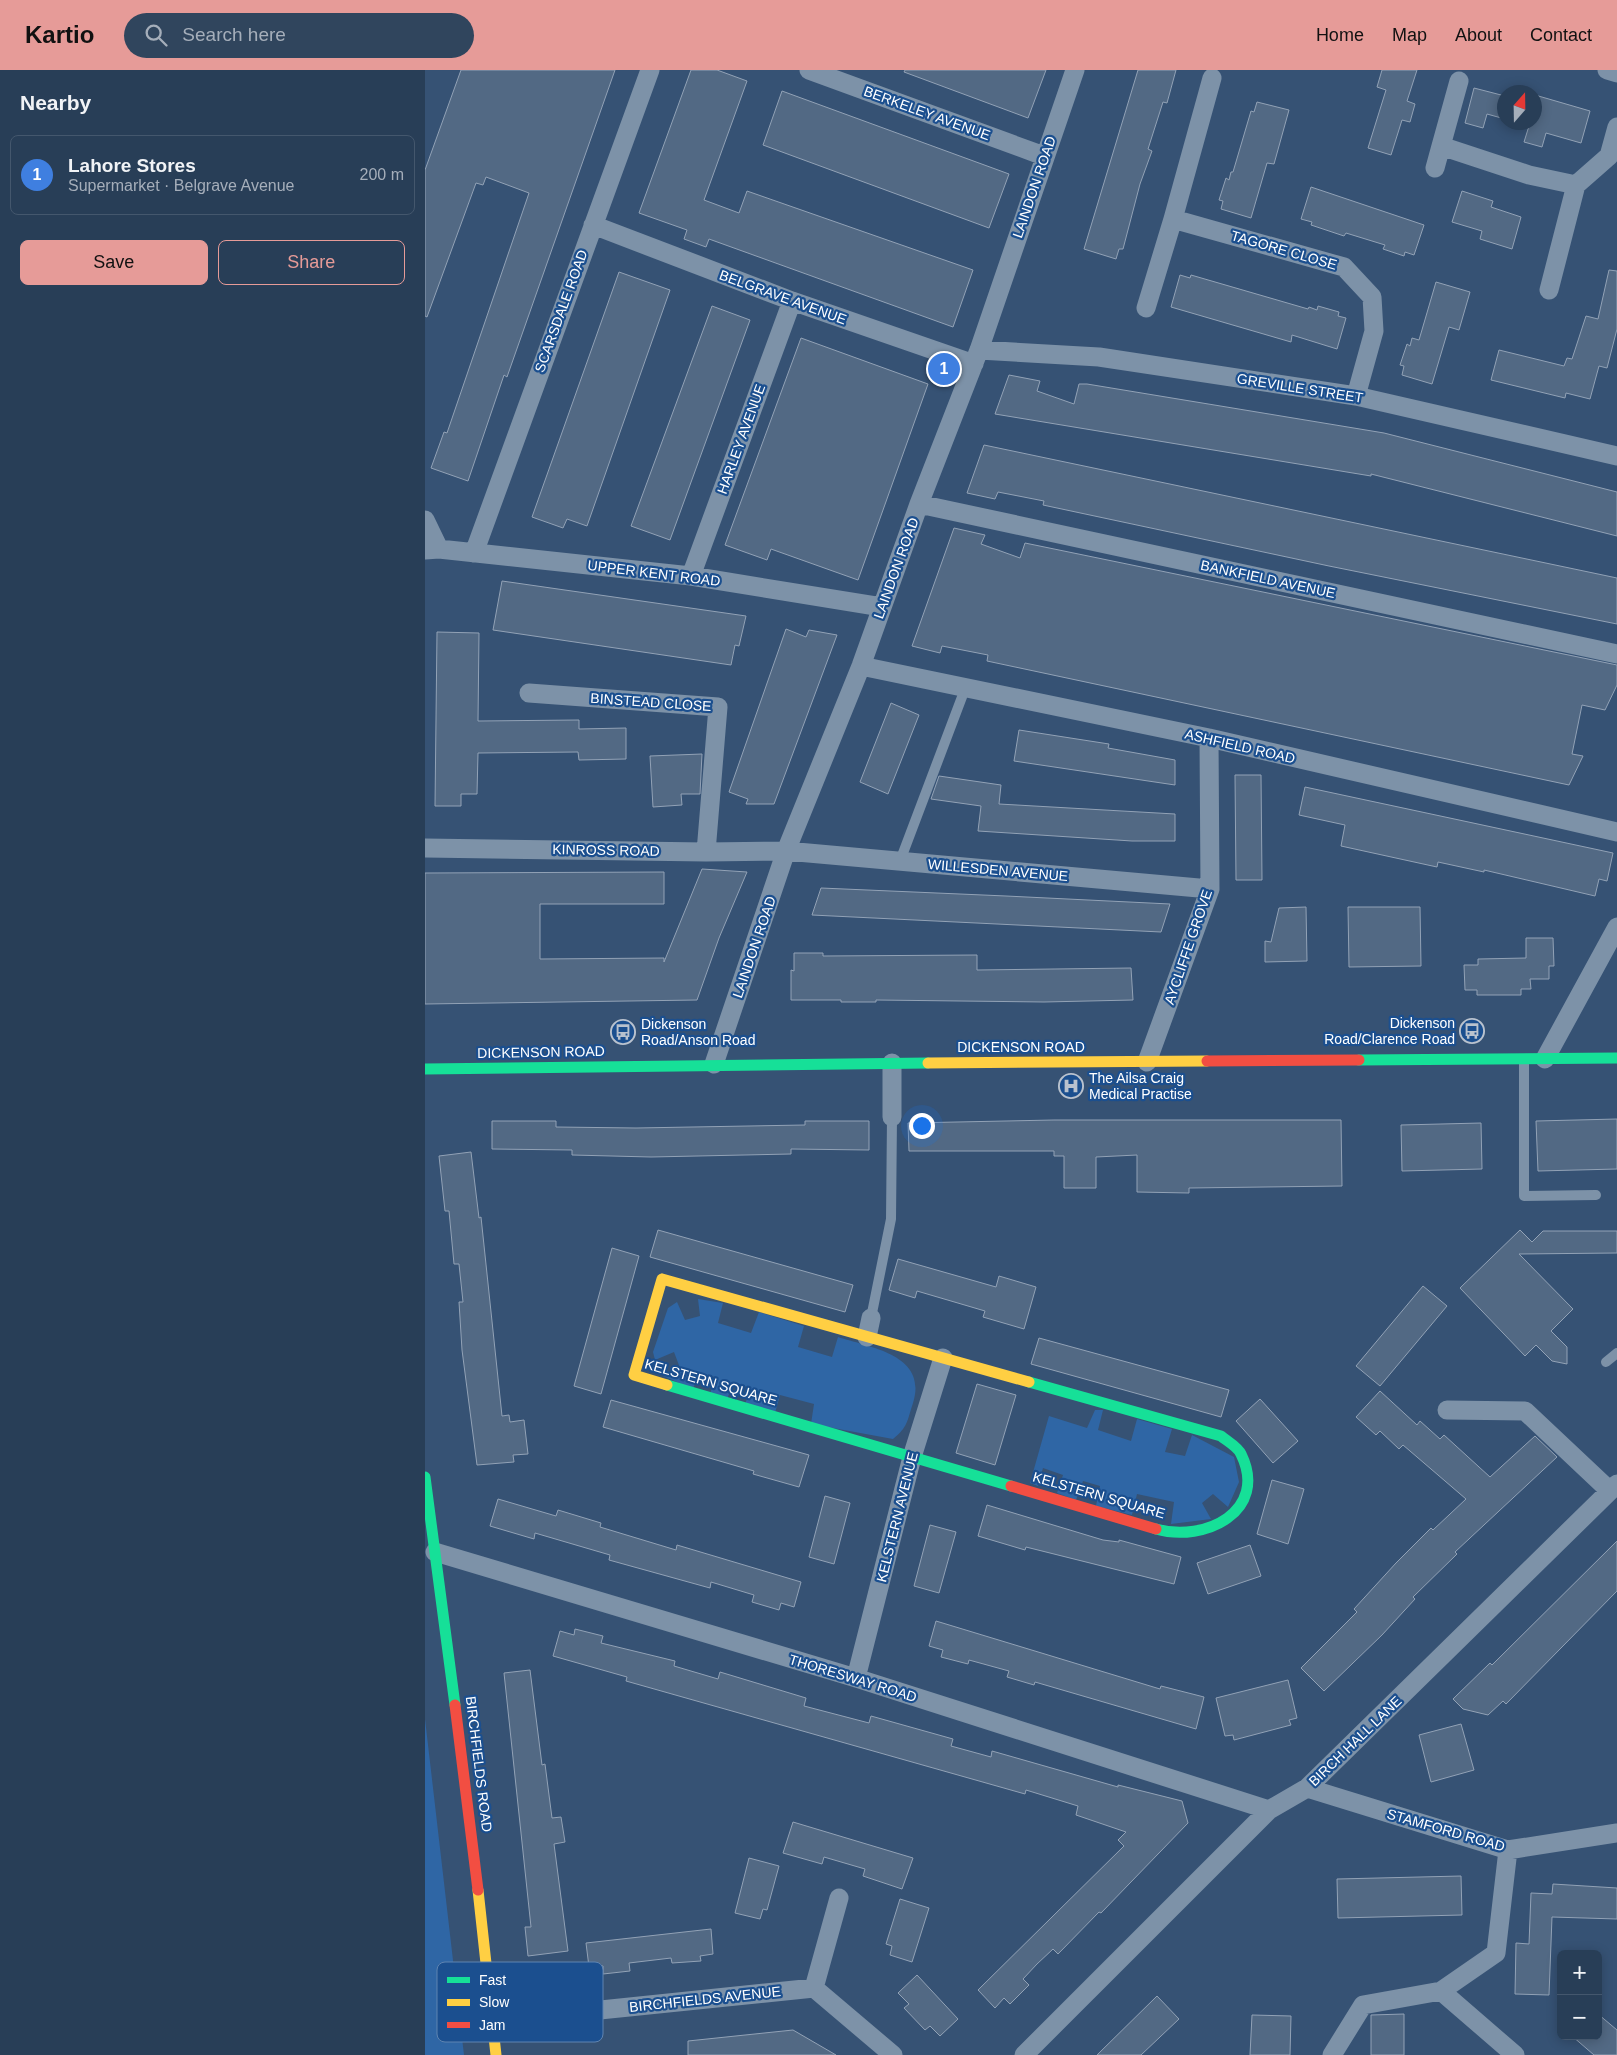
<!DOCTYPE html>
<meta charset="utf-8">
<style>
body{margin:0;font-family:Helvetica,sans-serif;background:#30455d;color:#f1f3f6}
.controls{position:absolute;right:15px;bottom:15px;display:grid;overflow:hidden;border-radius:8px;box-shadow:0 2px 12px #0003}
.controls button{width:45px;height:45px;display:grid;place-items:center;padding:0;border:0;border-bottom:1px solid #44576d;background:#283e57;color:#f1f3f6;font:25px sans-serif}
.compass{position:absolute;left:1072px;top:15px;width:45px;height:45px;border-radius:50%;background:#283e57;box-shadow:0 2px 12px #0003;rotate:20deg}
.you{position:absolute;left:496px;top:1055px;width:18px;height:18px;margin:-12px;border:4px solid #fff;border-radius:50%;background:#1a73e8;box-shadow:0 0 0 8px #1a73e833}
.badge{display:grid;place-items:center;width:32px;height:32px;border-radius:50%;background:#e69b98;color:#fff;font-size:16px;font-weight:700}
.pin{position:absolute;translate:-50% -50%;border:2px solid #fff;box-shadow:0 1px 5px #0006}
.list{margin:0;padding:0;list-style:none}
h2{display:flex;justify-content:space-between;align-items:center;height:65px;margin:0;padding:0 20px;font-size:21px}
h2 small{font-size:16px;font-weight:400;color:#a5aeba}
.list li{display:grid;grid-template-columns:32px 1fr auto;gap:15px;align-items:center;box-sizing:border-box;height:80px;margin:0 10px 10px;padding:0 10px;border:1px solid #44576d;border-radius:8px}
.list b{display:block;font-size:19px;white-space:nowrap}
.list p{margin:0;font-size:16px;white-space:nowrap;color:#a5aeba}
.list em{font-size:16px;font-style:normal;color:#a5aeba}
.actions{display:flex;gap:10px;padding:15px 20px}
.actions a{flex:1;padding:11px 0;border:1px solid #e69b98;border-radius:8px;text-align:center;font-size:18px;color:#e69b98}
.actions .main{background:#e69b98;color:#111}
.icon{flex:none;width:28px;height:28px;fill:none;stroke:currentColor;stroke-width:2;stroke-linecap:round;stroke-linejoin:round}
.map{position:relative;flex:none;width:1192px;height:1985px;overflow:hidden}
header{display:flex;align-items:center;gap:30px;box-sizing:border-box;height:70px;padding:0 25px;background:#e69b98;color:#111}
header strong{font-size:24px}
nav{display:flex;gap:28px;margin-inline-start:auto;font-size:18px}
.search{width:350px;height:45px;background:#30455d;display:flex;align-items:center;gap:12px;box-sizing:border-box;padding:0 18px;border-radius:28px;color:#a5aeba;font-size:19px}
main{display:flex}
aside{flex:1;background:#283e57}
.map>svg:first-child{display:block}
.green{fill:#2f66a5}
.building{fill:#526984;stroke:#92a2b6}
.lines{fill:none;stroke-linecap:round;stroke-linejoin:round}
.lane{stroke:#7d92a8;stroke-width:10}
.street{stroke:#7d92a8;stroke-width:19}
.fast{stroke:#16e098;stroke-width:11}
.slow{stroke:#ffcf43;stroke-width:11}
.jam{stroke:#f24e42;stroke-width:11}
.labels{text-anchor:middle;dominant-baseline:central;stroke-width:4.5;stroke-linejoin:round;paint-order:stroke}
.street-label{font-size:14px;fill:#fff;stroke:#1b4f8f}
.poi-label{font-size:14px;fill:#fff;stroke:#1b4f8f;text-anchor:start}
.key{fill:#1b4f8f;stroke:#5f84b1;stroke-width:1}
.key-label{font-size:14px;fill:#fff}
</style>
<header>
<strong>Kartio</strong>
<div class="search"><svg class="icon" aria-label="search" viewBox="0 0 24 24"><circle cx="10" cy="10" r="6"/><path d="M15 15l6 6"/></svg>Search here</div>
<nav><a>Home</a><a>Map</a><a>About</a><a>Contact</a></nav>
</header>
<main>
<aside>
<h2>Nearby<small></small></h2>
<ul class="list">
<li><span class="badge" style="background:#3f7fe0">1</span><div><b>Lahore Stores</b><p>Supermarket · Belgrave Avenue</p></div><em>200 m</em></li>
</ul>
<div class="actions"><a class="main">Save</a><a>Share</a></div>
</aside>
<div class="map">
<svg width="1192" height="1985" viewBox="0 0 1192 1985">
<rect width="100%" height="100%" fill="#365274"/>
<path class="green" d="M 273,1229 L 298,1233 L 293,1253 L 326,1263 L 334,1242 L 379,1256 L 373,1277 L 407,1287 L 413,1267 C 447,1278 503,1285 488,1333 C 482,1351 483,1357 468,1369 L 386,1354 L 389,1334 L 355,1325 L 350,1343 L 320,1335 L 325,1318 L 308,1312 L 302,1330 L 285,1324 L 290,1307 L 274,1303 L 268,1319 L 238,1306 L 255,1298 L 249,1282 L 230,1290 L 228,1282 L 243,1238 L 252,1232 L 260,1250 L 275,1246 Z
M 670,1340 L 678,1340 L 673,1360 L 706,1371 L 712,1349 L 747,1359 L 740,1382 L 760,1386 L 767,1365 L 809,1387 L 814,1412 L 803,1437 L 788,1424 L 777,1433 L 786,1449 L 746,1454 L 749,1432 L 712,1424 L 707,1445 L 671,1436 L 675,1416 L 658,1411 L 651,1430 L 632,1423 L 638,1405 L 618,1398 L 613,1416 L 605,1413 L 624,1346 L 662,1358 Z
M 0,1649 L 39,1985 L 0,1985 Z"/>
<path class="building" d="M 36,0 L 190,0 L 82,307 L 79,305 L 43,411 L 6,398 L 19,362 L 22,363 L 104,123 L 61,107 L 58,115 L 51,113 L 2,247 L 0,246 L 0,100 Z
M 266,0 L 292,0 L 322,11 L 279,130 L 314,143 L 322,121 L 548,200 L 528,257 L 284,169 L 281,177 L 259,169 L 262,160 L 214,143 Z
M 480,0 L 621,0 L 603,48 L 479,2 Z
M 713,0 L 751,0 L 742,33 L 738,32 L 723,79 L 727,81 L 715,114 L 698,179 L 694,179 L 691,189 L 659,179 Z
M 957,0 L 992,0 L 982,31 L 990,34 L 985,52 L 977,50 L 966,85 L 943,78 L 961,20 L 952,17 Z
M 1049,18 L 1080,26 L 1080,49 L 1062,44 L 1058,58 L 1040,53 Z
M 357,21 L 584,104 L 564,158 L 338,75 Z
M 1110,25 L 1165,41 L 1156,73 L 1121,63 L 1117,77 L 1099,72 L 1104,56 L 1092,52 L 1110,52 Z
M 832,32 L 864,40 L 849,94 L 842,93 L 826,148 L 796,139 L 798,131 L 794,130 L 801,108 L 804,110 L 806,102 L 808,102 L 826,41 L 829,42 Z
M 886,117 L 999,155 L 989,185 L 980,182 L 979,186 L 958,179 L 960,175 L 921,163 L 919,166 L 886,155 L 887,152 L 876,149 Z
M 1037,121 L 1068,131 L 1066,137 L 1096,147 L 1087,179 L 1055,169 L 1057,161 L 1027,152 Z
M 1184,200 L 1192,201 L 1192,259 L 1182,298 L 1174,296 L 1165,329 L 1141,323 L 1140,328 L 1066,310 L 1074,280 L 1139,296 L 1142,288 L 1147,289 L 1161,246 L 1173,249 Z
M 194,202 L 245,220 L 162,456 L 142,449 L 138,458 L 107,447 Z
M 755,205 L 765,208 L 766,205 L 883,239 L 884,237 L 892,240 L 893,236 L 914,242 L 913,246 L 921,248 L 912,279 L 867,265 L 866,272 L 746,237 Z
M 1011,212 L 1045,222 L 1034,260 L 1024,257 L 1007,314 L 977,305 L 979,296 L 975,295 L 982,274 L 985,276 L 987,268 L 994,270 Z
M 287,236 L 325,250 L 245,470 L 206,456 Z
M 376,268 L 503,314 L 433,510 L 346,479 L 342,490 L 300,475 Z
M 584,305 L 615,311 L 612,321 L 649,334 L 654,314 L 662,314 L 959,363 L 1192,422 L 1192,466 L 946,404 L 946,406 L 570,344 Z
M 559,375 L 1192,508 L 1192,554 L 904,496 L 618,435 L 619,431 L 573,422 L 570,429 L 542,423 Z
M 529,458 L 560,465 L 556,474 L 595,488 L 600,473 L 1192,595 L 1192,615 L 1180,640 L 1157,635 L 1147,684 L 1158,686 L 1144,715 L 562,591 L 563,585 L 517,576 L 515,583 L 487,576 Z
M 77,511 L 321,546 L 314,576 L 310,575 L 306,595 L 68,560 Z
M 361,559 L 381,567 L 384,560 L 412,565 L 349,734 L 321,734 L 323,729 L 304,722 Z
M 12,562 L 54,563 L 53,651 L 154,650 L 154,659 L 201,658 L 201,689 L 154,690 L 153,682 L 53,683 L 52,724 L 36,724 L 36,736 L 10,736 Z
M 466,633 L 494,645 L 463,724 L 435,712 Z
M 594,660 L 684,674 L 683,678 L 750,690 L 750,715 L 589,691 Z
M 277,684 L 275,724 L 256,724 L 257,735 L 228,737 L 225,686 Z
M 810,705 L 836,705 L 837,810 L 811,810 Z
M 514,706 L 576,715 L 574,734 L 750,744 L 750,771 L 707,771 L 553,761 L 556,736 L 506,729 Z
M 880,717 L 1188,783 L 1182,811 L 1174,809 L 1170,826 L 1059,800 L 1059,802 L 1013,792 L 1012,797 L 916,776 L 920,755 L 874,745 Z
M 277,799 L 322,802 L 294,868 L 272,930 L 0,934 L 0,803 L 239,802 L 239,834 L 115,834 L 115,889 L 239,888 L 239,892 Z
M 396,818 L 581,826 L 745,834 L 736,862 L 387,845 Z
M 881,837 L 882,891 L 840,892 L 840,871 L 846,872 L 854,838 Z
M 923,837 L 995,837 L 996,896 L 924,897 Z
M 1101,868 L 1128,868 L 1129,896 L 1124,896 L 1124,909 L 1105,909 L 1106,919 L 1096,919 L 1096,925 L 1052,925 L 1052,920 L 1040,920 L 1039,895 L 1053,895 L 1053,889 L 1101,888 Z
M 369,883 L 398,883 L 398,886 L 552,885 L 552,900 L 706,898 L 708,930 L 619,932 L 451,930 L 451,932 L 416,932 L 416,930 L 366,930 L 366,900 L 369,901 Z
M 1192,1049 L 1192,1099 L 1113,1101 L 1111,1051 Z
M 629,1050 L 916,1050 L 917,1116 L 764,1118 L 764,1123 L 712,1122 L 712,1085 L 671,1087 L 671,1118 L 639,1118 L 639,1086 L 629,1086 L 629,1081 L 484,1081 L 483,1053 Z
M 67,1051 L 131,1051 L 131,1057 L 211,1058 L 380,1055 L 380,1051 L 444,1051 L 444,1080 L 366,1079 L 366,1084 L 226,1087 L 147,1085 L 147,1080 L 67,1079 Z
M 1056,1053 L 1057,1099 L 977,1101 L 976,1055 Z
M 46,1082 L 54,1148 L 56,1147 L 77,1346 L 84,1345 L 85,1352 L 99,1350 L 103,1384 L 88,1385 L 89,1392 L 52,1395 L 37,1280 L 34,1232 L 38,1232 L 34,1194 L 29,1194 L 24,1141 L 20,1141 L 14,1086 Z
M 233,1160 L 428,1215 L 420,1242 L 225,1187 Z
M 1095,1160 L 1107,1172 L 1118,1161 L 1192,1161 L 1192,1183 L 1094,1184 L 1148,1239 L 1126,1261 L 1142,1277 L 1142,1294 L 1127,1291 L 1111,1275 L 1100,1286 L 1035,1218 Z
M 187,1178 L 214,1186 L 176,1324 L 149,1316 Z
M 473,1189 L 571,1217 L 574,1206 L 611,1217 L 599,1259 L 558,1247 L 560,1241 L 492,1221 L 490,1228 L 464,1220 Z
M 998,1216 L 1022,1236 L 955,1316 L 931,1296 Z
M 614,1268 L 804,1320 L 796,1347 L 606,1294 Z
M 552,1314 L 591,1325 L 570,1395 L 531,1383 Z
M 955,1321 L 992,1355 L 995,1351 L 1015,1369 L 1019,1365 L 1065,1407 L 1110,1366 L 1132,1387 L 1030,1482 L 1032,1484 L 988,1527 L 990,1529 L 957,1565 L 899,1621 L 876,1598 L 932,1542 L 929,1539 L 971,1493 L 1006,1458 L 1008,1460 L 1041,1429 L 978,1375 L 974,1379 L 955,1361 L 951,1365 L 931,1347 Z
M 835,1329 L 873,1371 L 848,1393 L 811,1351 Z
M 186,1330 L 384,1385 L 374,1417 L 328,1404 L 329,1401 L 178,1357 Z
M 847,1410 L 879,1419 L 863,1474 L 832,1464 Z
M 400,1426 L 425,1433 L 409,1494 L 384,1487 Z
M 73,1429 L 131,1446 L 133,1440 L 176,1453 L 175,1457 L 251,1480 L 252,1475 L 376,1512 L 369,1537 L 356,1533 L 354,1540 L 327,1532 L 329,1525 L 286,1512 L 285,1518 L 184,1490 L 185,1485 L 110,1463 L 109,1469 L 65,1456 Z
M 562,1435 L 678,1470 L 694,1472 L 694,1470 L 756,1487 L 749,1514 L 601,1477 L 600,1480 L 553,1466 Z
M 505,1455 L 531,1462 L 514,1523 L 489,1516 Z
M 1192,1471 L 1192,1521 L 1081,1634 L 1078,1631 L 1063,1645 L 1038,1639 L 1028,1629 L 1065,1593 L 1067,1595 Z
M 825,1475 L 836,1506 L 783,1524 L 772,1493 Z
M 511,1551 L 735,1619 L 736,1616 L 779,1627 L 771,1659 L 610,1612 L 609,1615 L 582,1607 L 584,1601 L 544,1590 L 543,1594 L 516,1587 L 518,1580 L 504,1576 Z
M 150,1559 L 178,1566 L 176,1573 L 250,1591 L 249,1596 L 293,1609 L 295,1602 L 381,1628 L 379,1636 L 444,1653 L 446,1646 L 528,1669 L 526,1676 L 566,1687 L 567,1681 L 693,1717 L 693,1715 L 757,1731 L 763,1753 L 676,1843 L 674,1842 L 633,1884 L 628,1879 L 612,1894 L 598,1909 L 604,1915 L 585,1934 L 579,1928 L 570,1938 L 553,1920 L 699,1776 L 693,1770 L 701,1762 L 651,1745 L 653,1736 L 601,1720 L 600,1724 L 201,1611 L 202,1607 L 128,1586 L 135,1561 L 149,1565 Z
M 105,1600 L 117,1695 L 120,1694 L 127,1748 L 136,1747 L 140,1772 L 129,1774 L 143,1881 L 103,1886 L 100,1857 L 106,1857 L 79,1603 Z
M 863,1610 L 872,1648 L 864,1650 L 866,1655 L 809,1670 L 808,1665 L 800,1666 L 791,1628 Z
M 1036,1654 L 1049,1700 L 1006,1712 L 994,1665 Z
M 368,1752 L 488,1788 L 477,1819 L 438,1806 L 440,1799 L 399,1787 L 397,1794 L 358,1783 Z
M 324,1788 L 354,1796 L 342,1840 L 338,1839 L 335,1849 L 310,1843 Z
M 1036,1806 L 1037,1845 L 913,1848 L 912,1809 Z
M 1128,1814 L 1192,1818 L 1192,1849 L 1127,1847 L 1124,1925 L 1090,1924 L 1091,1873 L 1104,1874 L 1106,1823 L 1127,1824 Z
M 475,1829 L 504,1838 L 487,1892 L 465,1885 L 467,1876 L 461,1874 Z
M 286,1859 L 288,1884 L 275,1886 L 276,1891 L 247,1893 L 246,1888 L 204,1893 L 205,1901 L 178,1904 L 178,1896 L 164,1897 L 161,1873 Z
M 492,1905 L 533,1949 L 515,1966 L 505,1956 L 500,1960 L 479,1938 L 484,1934 L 473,1923 Z
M 732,1926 L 754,1949 L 716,1985 L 672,1985 Z
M 979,1944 L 979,1985 L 946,1985 L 946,1945 Z
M 1173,1944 L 1192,1960 L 1192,1985 L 1169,1985 L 1147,1966 L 1173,1966 Z
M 827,1945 L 866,1946 L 865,1985 L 825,1985 Z
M 368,1960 L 411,1985 L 263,1985 L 263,1971 Z"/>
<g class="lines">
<path class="lane" d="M 475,791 L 540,619
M 1099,990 L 1099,1126 L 1171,1125
M 446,1248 L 466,1149 L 467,1047
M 1181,1292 L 1192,1283"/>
<path class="street" d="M 384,0 L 619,86
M 1182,0 L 1192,3
M 787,8 L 748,149 L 919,197 L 947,227 L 949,261 L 931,326
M 1034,11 L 1016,76 L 1104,105 L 1151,115
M 1010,98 L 1016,76
M 168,155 L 367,231 L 549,294
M 1124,220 L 1151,115 L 1184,86 L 1192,57
M 721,238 L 748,149
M 554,280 L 674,287 L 931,326 L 1192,386
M 494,434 L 1192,584
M 0,450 L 14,479
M 0,480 L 14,479 L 266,506 L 457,537
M 49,483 L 225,0
M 266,506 L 367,231
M 436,596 L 784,668 L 1192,762
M 104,623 L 293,637 L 281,782
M 0,778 L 281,782 L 361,781 L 785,819
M 1120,989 L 1192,857
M 722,992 L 785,819 L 784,668
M 289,994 L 361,781 L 436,596 L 494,434 L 554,280 L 650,0
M 467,1047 L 467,993
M 442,1267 L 446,1248
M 1022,1340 L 1100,1341 L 1185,1421
M 10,1482 L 431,1608 L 844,1740
M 431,1608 L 487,1387 L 518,1288
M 882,1718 L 1083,1780 L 1192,1763
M 389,1918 L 414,1828
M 1016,1921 L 1090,1985
M 68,1951 L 389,1918 L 468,1985
M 599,1985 L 844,1740 L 882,1718 L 1192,1414
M 907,1985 L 938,1935 L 1016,1921 L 1071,1883 L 1083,1780"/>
<path class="fast" d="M 934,990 L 1192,988
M 0,999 L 503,993
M 604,1312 L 796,1366 C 802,1371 813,1377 816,1384 C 844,1441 780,1473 731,1459
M 242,1315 L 586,1416
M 0,1407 L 30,1635"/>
<path class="slow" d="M 503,993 L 782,991
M 237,1209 L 604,1312
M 237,1209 L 209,1305 L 242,1315
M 53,1820 L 71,1985"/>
<path class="jam" d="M 782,991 L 934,990
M 586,1416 L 731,1459
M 30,1635 L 53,1820"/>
</g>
<defs>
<symbol id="bus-ring" viewBox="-11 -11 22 22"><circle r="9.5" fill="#1b4f8f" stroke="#b9c2ce" stroke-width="1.5"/><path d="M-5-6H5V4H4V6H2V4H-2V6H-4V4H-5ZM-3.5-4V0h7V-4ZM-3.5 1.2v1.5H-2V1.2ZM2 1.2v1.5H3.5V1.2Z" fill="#b9c2ce"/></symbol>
<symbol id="hospital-ring" viewBox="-11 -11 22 22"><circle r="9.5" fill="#1b4f8f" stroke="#b9c2ce" stroke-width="1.5"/><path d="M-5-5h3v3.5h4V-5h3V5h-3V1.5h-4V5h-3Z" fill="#b9c2ce"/></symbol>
</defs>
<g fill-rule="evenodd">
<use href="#bus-ring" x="1033" y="947" width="28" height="28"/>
<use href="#bus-ring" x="184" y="948" width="28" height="28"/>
<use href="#hospital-ring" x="632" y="1002" width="28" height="28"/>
</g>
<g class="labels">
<g class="street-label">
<text transform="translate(502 43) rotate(20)">BERKELEY AVENUE</text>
<text transform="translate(609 117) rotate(-71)">LAINDON ROAD</text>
<text transform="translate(859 180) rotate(16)">TAGORE CLOSE</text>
<text transform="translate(358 227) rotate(20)">BELGRAVE AVENUE</text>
<text transform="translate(136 241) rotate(-70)">SCARSDALE ROAD</text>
<text transform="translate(875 318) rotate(9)">GREVILLE STREET</text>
<text transform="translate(316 369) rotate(-70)">HARLEY AVENUE</text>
<text transform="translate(471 498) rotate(-70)">LAINDON ROAD</text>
<text transform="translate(229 503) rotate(7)">UPPER KENT ROAD</text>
<text transform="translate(843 509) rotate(12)">BANKFIELD AVENUE</text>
<text transform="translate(226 632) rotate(4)">BINSTEAD CLOSE</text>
<text transform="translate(815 676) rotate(13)">ASHFIELD ROAD</text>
<text transform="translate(181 780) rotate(1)">KINROSS ROAD</text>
<text transform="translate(573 800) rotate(5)">WILLESDEN AVENUE</text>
<text transform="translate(329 877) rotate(-71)">LAINDON ROAD</text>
<text transform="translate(763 877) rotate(-71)">AYCLIFFE GROVE</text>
<text x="596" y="977">DICKENSON ROAD</text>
<text transform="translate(116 982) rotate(-1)">DICKENSON ROAD</text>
<text transform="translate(286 1312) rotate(16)">KELSTERN SQUARE</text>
<text transform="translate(674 1425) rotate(16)">KELSTERN SQUARE</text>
<text transform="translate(472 1447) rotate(-76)">KELSTERN AVENUE</text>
<text transform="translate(428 1608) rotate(17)">THORESWAY ROAD</text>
<text transform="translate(930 1671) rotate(-44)">BIRCH HALL LANE</text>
<text transform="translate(54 1694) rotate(83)">BIRCHFIELDS ROAD</text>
<text transform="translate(1021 1760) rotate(16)">STAMFORD ROAD</text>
<text transform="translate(280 1929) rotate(-6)">BIRCHFIELDS AVENUE</text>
</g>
<g class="poi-label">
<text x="1030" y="953" text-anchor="end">Dickenson<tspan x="1030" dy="16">Road/Clarence Road</tspan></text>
<text x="216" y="954">Dickenson<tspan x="216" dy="16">Road/Anson Road</tspan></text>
<text x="664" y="1008">The Ailsa Craig<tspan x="664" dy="16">Medical Practise</tspan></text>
</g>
</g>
<rect x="12" y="1892" width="166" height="80" rx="8" class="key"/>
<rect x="22" y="1907" width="23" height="6" fill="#16e098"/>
<rect x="22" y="1929" width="23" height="7" fill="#ffcf43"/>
<rect x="22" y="1952" width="23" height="6" fill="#f24e42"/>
<g class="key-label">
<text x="54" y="1915">Fast</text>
<text x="54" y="1937">Slow</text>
<text x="54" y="1960">Jam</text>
</g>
</svg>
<div class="controls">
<button>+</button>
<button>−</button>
</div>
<svg class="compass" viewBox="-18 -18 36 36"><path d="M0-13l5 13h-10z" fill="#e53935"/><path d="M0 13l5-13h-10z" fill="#a5aeba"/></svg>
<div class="you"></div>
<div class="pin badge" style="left:519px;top:299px;background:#3f7fe0">1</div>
</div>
</main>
